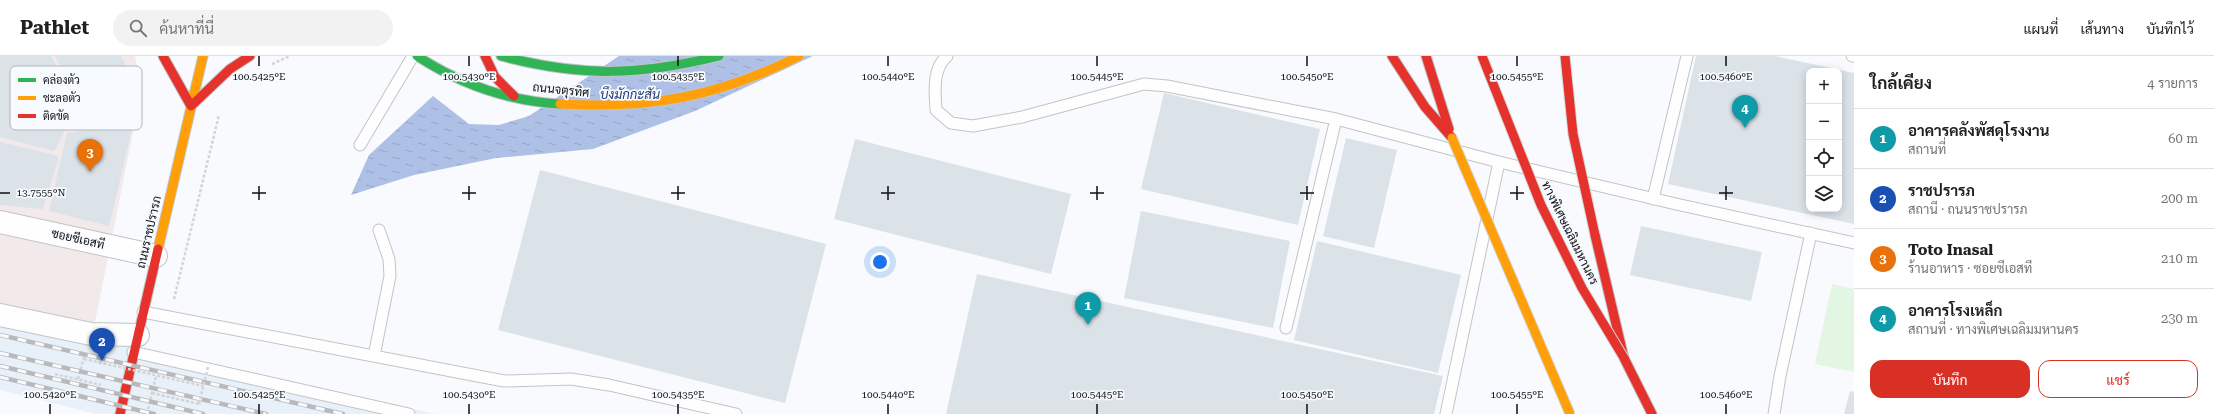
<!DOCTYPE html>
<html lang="th">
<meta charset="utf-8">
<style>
body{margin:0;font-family:"Roboto Serif",Sarabun,serif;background:#f2f2f2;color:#202124}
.controls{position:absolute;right:12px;top:12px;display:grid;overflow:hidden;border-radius:8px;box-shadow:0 2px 10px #0003}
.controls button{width:36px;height:36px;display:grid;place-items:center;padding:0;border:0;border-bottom:1px solid #e0e0e0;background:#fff;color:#202124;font:20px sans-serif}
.you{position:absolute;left:880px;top:206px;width:14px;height:14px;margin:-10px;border:3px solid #fff;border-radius:50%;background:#1a73e8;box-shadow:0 0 0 6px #1a73e833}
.badge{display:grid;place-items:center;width:26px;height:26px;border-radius:50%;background:#d93025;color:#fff;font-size:13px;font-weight:700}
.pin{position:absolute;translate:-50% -33px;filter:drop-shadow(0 1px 2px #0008)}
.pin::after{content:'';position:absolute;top:21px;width:14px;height:12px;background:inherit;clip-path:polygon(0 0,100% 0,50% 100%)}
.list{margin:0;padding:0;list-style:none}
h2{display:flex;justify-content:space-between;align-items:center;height:52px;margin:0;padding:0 16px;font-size:17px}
h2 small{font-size:13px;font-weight:400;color:#757577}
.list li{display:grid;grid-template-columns:26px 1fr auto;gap:12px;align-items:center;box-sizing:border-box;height:60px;padding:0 16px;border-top:1px solid #e0e0e0}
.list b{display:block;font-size:15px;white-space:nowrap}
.list p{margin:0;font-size:13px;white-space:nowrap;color:#757577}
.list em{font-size:13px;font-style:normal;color:#757577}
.actions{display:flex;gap:8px;padding:12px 16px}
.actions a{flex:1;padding:9px 0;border:1px solid #d93025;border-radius:12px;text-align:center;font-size:14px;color:#d93025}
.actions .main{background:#d93025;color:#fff}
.icon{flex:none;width:22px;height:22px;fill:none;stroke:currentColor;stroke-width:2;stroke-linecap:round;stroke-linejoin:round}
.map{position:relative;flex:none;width:1854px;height:358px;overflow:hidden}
header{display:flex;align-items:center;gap:24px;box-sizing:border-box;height:56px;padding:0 20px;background:#fff;border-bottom:1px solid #e0e0e0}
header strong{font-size:19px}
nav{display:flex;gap:22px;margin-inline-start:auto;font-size:14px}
.search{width:280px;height:36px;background:#f2f2f2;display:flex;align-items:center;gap:10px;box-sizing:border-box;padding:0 14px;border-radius:22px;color:#757577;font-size:15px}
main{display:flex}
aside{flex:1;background:#fff}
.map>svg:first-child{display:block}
.commercial{fill:#f1e9ea}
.built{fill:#e8f0f9}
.grass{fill:#e3f6e3}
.water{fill:url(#water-ripples)}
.building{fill:#dbe2e8;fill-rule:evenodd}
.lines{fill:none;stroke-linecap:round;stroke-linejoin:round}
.lane-casing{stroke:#c2c4c6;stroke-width:13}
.street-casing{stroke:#c2c4c6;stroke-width:24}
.fast-casing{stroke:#c2c4c6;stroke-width:11}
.slow-casing{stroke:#c2c4c6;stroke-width:11}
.jam-casing{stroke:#c2c4c6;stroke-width:11}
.path{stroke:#d3d4d4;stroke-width:2.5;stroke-dasharray:3 2;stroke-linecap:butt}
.lane{stroke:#fefeff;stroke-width:11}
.street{stroke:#fefeff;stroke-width:22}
.fast{stroke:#30b455;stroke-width:9}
.slow{stroke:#ff9f0a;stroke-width:9}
.jam{stroke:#e5322d;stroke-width:9}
.rail-casing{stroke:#b9b9ba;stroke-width:4.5}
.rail{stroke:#f7fafe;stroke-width:3;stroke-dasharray:9;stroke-linecap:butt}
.slow-bridge-casing{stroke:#d6d7d8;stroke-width:11;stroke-linecap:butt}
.jam-bridge-casing{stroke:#d6d7d8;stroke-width:11;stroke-linecap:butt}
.path-bridge{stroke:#d3d4d4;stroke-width:2.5;stroke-dasharray:3 2;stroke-linecap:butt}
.slow-bridge{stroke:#ff9f0a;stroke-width:9}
.jam-bridge{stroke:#e5322d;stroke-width:9}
.ticks{fill:none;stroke:#0e1113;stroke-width:1.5}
.labels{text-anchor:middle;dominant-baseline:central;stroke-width:3.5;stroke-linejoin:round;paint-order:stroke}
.street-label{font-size:12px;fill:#0e1113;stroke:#f7fafe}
.water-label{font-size:13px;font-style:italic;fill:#223b7a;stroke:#f7fafe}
.key{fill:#f7fafe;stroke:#b1b4b8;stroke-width:1}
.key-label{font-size:11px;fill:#0e1113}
.ticks-label{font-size:10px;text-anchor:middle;fill:#0e1113;stroke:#f7fafe;stroke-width:3.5;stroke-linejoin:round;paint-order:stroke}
</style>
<header>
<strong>Pathlet</strong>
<div class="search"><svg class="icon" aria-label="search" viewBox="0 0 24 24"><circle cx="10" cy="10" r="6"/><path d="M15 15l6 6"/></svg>ค้นหาที่นี่</div>
<nav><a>แผนที่</a><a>เส้นทาง</a><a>บันทึกไว้</a></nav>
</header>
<main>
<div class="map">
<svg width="1854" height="358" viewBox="0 0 1854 358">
<defs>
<pattern id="water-ripples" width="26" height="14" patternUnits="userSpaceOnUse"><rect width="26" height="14" fill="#aec0e6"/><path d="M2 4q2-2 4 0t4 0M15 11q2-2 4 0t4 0" fill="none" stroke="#94a4c4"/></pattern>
</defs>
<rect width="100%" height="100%" fill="#f8fafd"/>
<path class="commercial" d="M 0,0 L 135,0 L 142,31 L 92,281 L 0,260 Z"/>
<path class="built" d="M 0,260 L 400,350 L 435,358 L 97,358 L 0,334 Z"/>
<path class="grass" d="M 1832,228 L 1854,233 L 1854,316 L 1815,308 Z"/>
<path class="water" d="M 619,0 L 813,0 L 695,55 L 593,93 L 496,102 L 414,119 L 351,139 L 369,99 L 433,40 L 469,68 L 499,69 L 529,60 Z"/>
<path class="building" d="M 0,0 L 51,0 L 78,49 L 54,95 L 0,81 Z
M 57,0 L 121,0 L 138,31 L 138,48 L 109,170 L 49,155 L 67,77 L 92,73 L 79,39 L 55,1 Z
M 1696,0 L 1775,0 L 1854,17 L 1854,168 L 1668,128 ZM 1809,15 L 1839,15 L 1839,153 L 1809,153 Z
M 1164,37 L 1320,73 L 1298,169 L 1141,133 Z
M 1346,82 L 1397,94 L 1374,192 L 1323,180 Z
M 855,83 L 1071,138 L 1051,218 L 834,163 Z
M 0,86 L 59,100 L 43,153 L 0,149 Z
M 540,114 L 826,188 L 785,347 L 498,274 Z
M 1141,155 L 1290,185 L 1273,272 L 1124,242 Z
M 1641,170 L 1762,196 L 1751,245 L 1630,219 Z
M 1317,185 L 1461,219 L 1438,317 L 1294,284 Z
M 977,218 L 1443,320 L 1434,358 L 946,358 Z
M 1850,335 L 1854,336 L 1854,358 L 1844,358 Z"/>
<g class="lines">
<defs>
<path id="lane" d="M 947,0 C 932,13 935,36 936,54 L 951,67 L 973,70 L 1022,61 L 1144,28 L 1167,30 L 1336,63 L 1499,106 L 1676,148 L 1854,187
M 1852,0 L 1854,0
M 360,89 L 413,0
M 1653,143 L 1687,0
M 143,256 L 504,325 L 571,323 L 609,329 L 736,358
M 1286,272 L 1336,63
M 133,296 L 409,358
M 374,300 L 390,220 L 389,203 L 379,174
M 1446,358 L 1499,106
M 1774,358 L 1780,320 L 1811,177"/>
<path id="street" d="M 0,166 L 156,200
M 0,259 L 91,278 L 138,279"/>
<path id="fast" d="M 417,0 C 460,28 508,45 560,48
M 501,0 C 581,21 639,20 719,0"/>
<path id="slow" d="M 560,48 C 650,53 718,41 799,0
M 158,193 L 203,0"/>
<path id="jam" d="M 163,0 L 191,50
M 485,0 L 495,21 L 514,40
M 1392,0 L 1425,51 L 1452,82
M 1426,0 L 1449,73
M 191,50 L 230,13 L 250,0
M 1595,179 L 1624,302 L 1652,358
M 120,358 L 158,193"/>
</defs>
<use href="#lane" class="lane-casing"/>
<use href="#street" class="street-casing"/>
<use href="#fast" class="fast-casing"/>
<use href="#slow" class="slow-casing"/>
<use href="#jam" class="jam-casing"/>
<path class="path" d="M 272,8 L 290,0
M 174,243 L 219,59
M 55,318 L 101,329
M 78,323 L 84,301
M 152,337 L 199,348
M 147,358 L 156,320"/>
<use href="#lane" class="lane"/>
<use href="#street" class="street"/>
<use href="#fast" class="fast"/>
<use href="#slow" class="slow"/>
<use href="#jam" class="jam"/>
<defs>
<path id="rail" d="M 0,279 L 343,358
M 0,297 L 266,358
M 0,310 L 203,358
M 0,321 L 154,358"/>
</defs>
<use href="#rail" class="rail-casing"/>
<use href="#rail" class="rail"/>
<defs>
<path id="slow-bridge" d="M 1452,82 L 1570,358"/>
<path id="jam-bridge" d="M 1482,0 L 1541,149 L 1582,232 L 1624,302
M 1565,0 L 1573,78 L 1595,179"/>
</defs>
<use href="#slow-bridge" class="slow-bridge-casing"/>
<use href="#jam-bridge" class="jam-bridge-casing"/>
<path class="path-bridge" d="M 84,303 L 203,330
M 199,348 L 208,311"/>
<use href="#slow-bridge" class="slow-bridge"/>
<use href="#jam-bridge" class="jam-bridge"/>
</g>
<path class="ticks" d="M 259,0 L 259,10M 469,0 L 469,10M 678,0 L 678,10M 888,0 L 888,10M 1097,0 L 1097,10M 1307,0 L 1307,10M 1517,0 L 1517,10M 1726,0 L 1726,10M 259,130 L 259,144M 469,130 L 469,144M 678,130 L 678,144M 888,130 L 888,144M 1097,130 L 1097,144M 1307,130 L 1307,144M 1517,130 L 1517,144M 1726,130 L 1726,144M 0,137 L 10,137M 252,137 L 266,137M 462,137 L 476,137M 671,137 L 685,137M 881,137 L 895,137M 1090,137 L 1104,137M 1300,137 L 1314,137M 1510,137 L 1524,137M 1719,137 L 1733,137M 50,348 L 50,358M 259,348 L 259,358M 469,348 L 469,358M 678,348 L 678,358M 888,348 L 888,358M 1097,348 L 1097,358M 1307,348 L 1307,358M 1517,348 L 1517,358M 1726,348 L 1726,358"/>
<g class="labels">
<g class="street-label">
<text transform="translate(561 34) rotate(6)">ถนนจตุรทิศ</text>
<text transform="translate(149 176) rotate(-77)">ถนนราชปรารภ</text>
<text transform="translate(1570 177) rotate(64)">ทางพิเศษเฉลิมมหานคร</text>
<text transform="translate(78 183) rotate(13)">ซอยซีเอสที</text>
</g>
<g class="water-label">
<text x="630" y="38">บึงมักกะสัน</text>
</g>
</g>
<rect x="10" y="10" width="132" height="64" rx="6" class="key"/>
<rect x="18" y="22" width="18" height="4" fill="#30b455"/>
<rect x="18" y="40" width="18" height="4" fill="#ff9f0a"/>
<rect x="18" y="58" width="18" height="4" fill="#e5322d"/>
<g class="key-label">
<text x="43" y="28">คล่องตัว</text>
<text x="43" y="46">ชะลอตัว</text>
<text x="43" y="64">ติดขัด</text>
</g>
<g class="ticks-label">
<text x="259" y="24">100.5425°E</text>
<text x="469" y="24">100.5430°E</text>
<text x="678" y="24">100.5435°E</text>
<text x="888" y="24">100.5440°E</text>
<text x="1097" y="24">100.5445°E</text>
<text x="1307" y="24">100.5450°E</text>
<text x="1517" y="24">100.5455°E</text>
<text x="1726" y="24">100.5460°E</text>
<text x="41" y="140">13.7555°N</text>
<text x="50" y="342">100.5420°E</text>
<text x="259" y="342">100.5425°E</text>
<text x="469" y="342">100.5430°E</text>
<text x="678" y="342">100.5435°E</text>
<text x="888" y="342">100.5440°E</text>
<text x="1097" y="342">100.5445°E</text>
<text x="1307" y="342">100.5450°E</text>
<text x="1517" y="342">100.5455°E</text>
<text x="1726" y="342">100.5460°E</text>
</g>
</svg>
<div class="controls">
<button>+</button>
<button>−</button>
<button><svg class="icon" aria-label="locate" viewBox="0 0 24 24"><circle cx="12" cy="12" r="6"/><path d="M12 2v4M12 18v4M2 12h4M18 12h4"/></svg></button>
<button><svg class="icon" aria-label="layers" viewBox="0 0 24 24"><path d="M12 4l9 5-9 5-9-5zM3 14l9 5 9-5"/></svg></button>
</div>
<div class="you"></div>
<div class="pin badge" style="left:1088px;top:269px;background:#0f9aa8">1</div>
<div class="pin badge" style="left:102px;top:305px;background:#1a4fb4">2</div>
<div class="pin badge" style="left:90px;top:116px;background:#e8710a">3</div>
<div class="pin badge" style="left:1745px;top:72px;background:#0f9aa8">4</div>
</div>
<aside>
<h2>ใกล้เคียง<small>4 รายการ</small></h2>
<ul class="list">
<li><span class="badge" style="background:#0f9aa8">1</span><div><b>อาคารคลังพัสดุโรงงาน</b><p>สถานที่</p></div><em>60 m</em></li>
<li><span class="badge" style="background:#1a4fb4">2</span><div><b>ราชปรารภ</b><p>สถานี · ถนนราชปรารภ</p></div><em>200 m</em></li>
<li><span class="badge" style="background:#e8710a">3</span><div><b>Toto Inasal</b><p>ร้านอาหาร · ซอยซีเอสที</p></div><em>210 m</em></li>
<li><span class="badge" style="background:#0f9aa8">4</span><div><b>อาคารโรงเหล็ก</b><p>สถานที่ · ทางพิเศษเฉลิมมหานคร</p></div><em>230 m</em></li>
</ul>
<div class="actions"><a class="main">บันทึก</a><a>แชร์</a></div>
</aside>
</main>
